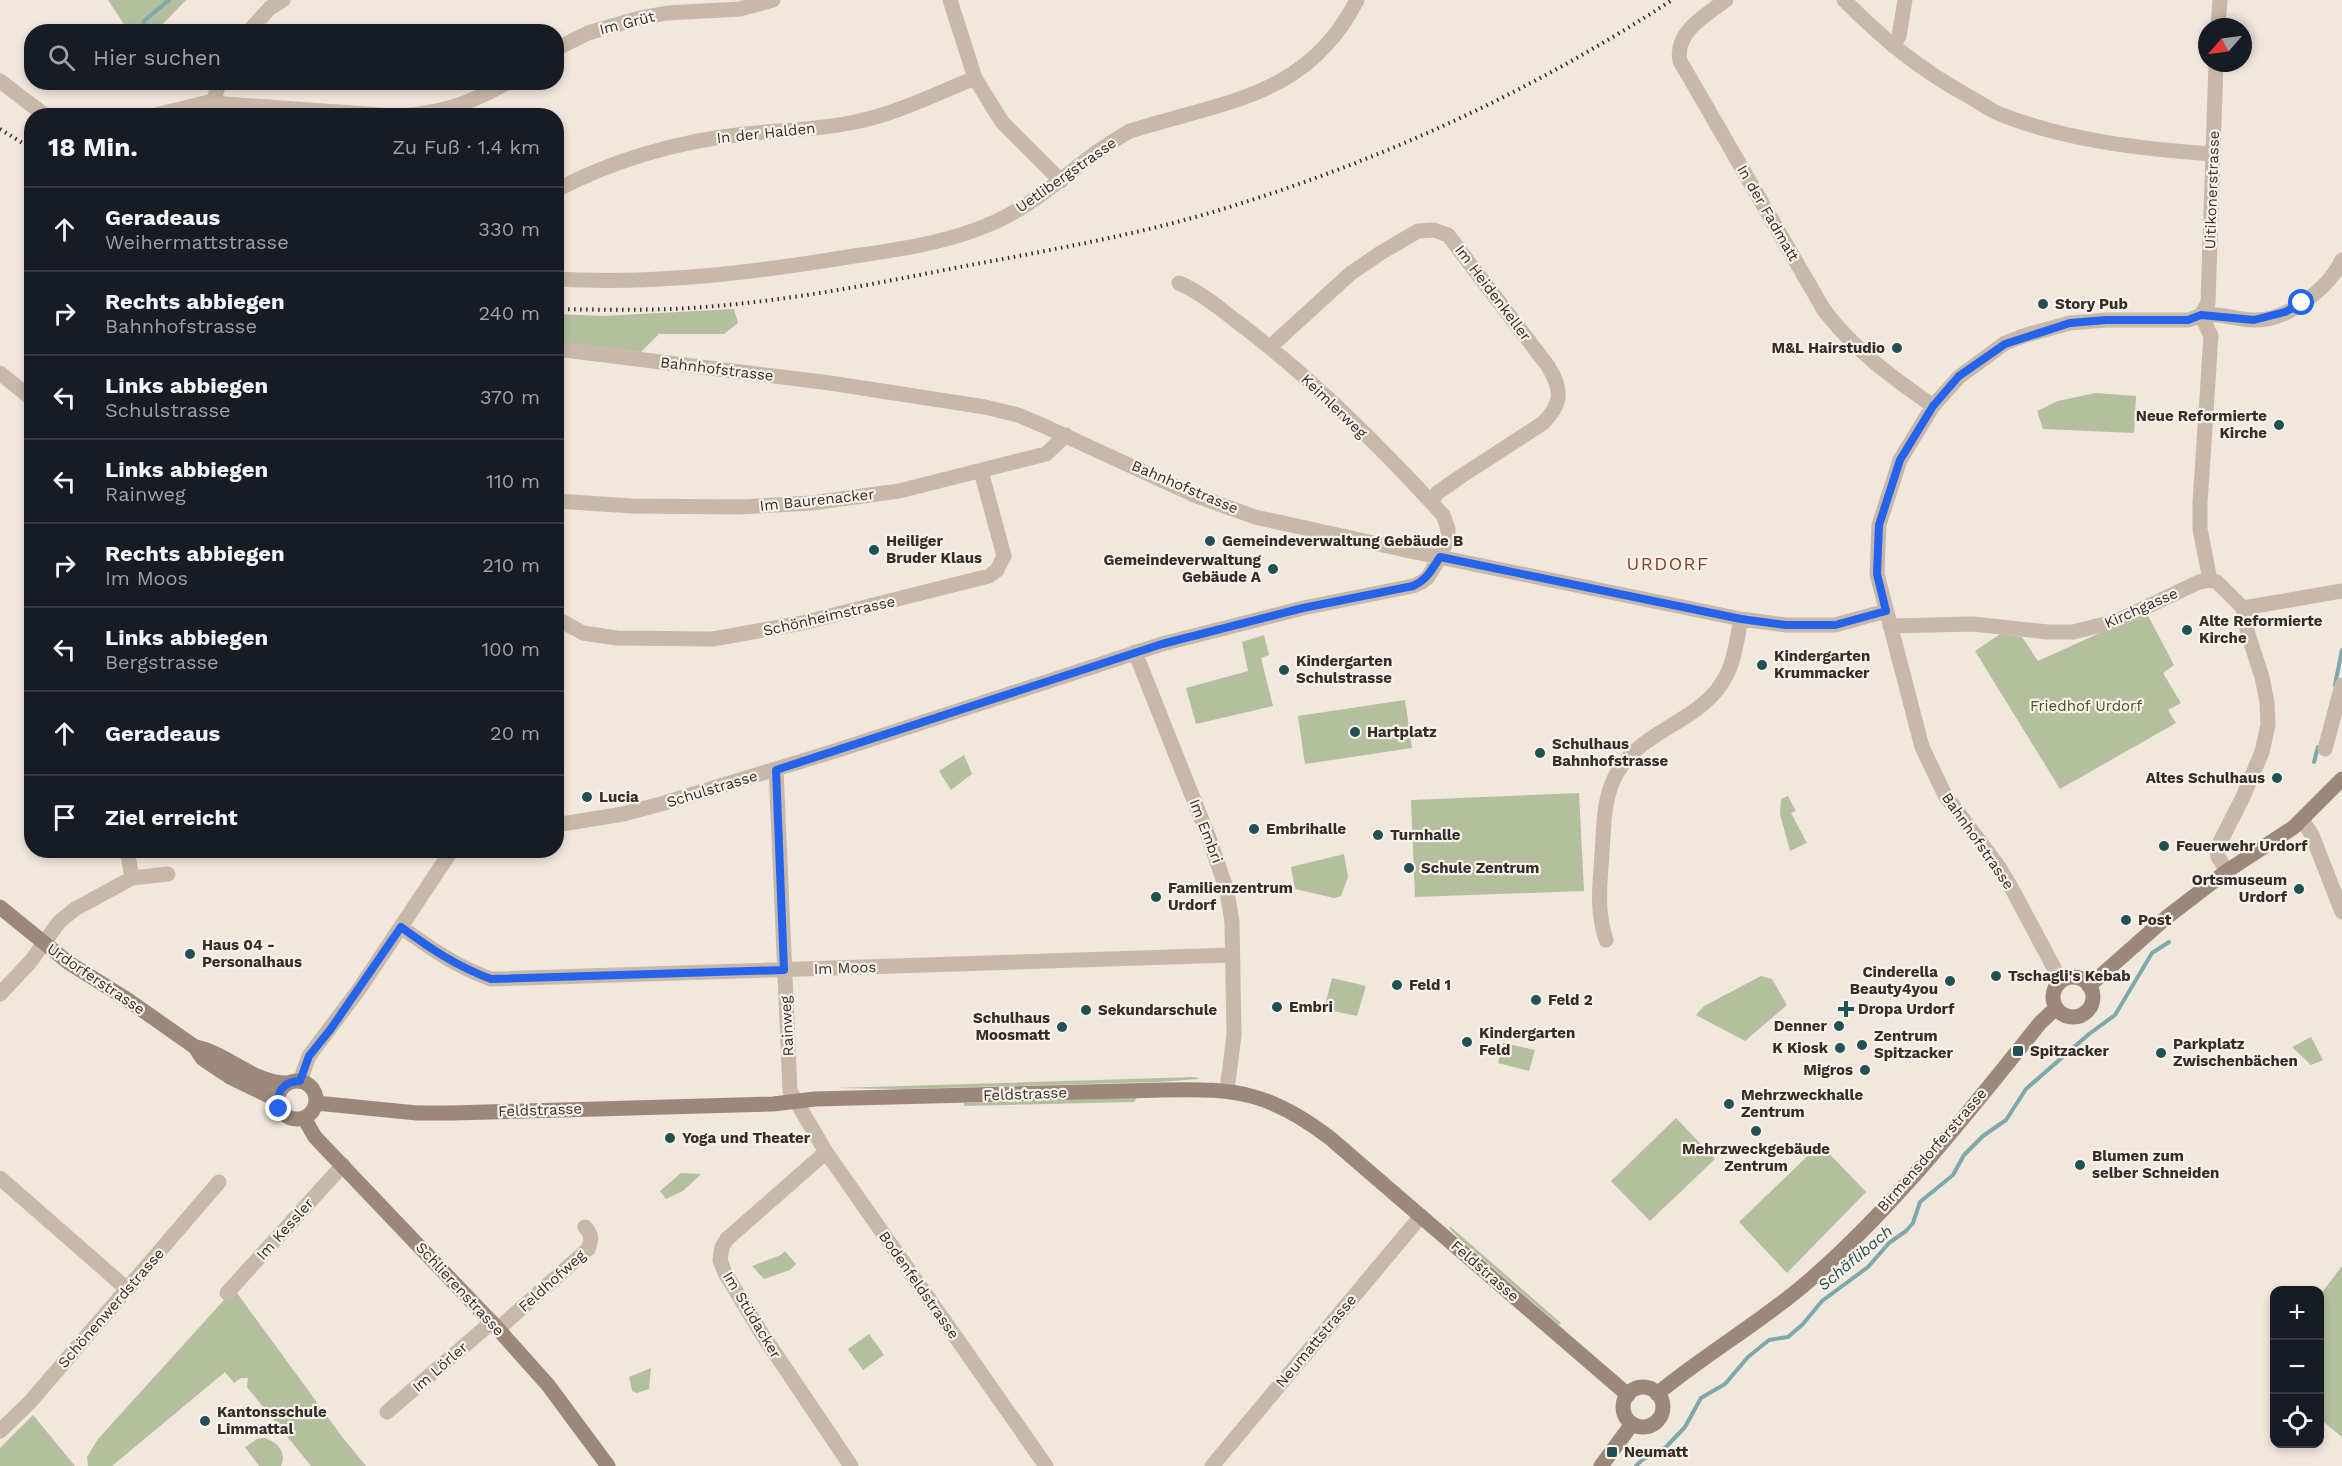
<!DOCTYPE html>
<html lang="de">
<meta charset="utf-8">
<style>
body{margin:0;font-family:"Work Sans",sans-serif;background:#242831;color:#f1f3f6}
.controls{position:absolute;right:18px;bottom:18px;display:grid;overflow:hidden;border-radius:12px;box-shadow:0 3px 9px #0003}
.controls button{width:54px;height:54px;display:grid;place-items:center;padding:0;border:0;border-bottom:2px solid #363941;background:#171b24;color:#f1f3f6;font:30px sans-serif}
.compass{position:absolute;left:2198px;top:18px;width:54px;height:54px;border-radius:50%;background:#171b24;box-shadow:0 3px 9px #0003;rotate:242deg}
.stop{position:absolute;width:18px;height:18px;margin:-14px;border:4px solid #2563eb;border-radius:50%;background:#fff}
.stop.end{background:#2563eb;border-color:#fff;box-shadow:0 2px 6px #0008}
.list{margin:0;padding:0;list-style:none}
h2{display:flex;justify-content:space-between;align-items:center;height:78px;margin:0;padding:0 24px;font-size:26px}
h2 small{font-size:20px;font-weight:400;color:#9ea1a6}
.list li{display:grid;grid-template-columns:39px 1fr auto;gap:18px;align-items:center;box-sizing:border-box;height:84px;padding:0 24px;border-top:2px solid #363941}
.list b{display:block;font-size:22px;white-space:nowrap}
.list p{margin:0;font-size:20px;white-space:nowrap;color:#9ea1a6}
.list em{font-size:20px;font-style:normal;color:#9ea1a6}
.icon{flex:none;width:33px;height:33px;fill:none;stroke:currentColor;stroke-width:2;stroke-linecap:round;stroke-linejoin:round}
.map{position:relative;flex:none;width:2342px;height:1466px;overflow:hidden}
.search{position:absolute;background:#171b24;box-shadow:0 3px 9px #0003;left:24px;top:24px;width:540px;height:66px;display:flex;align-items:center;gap:15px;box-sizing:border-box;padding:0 21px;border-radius:24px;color:#9ea1a6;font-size:22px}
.panel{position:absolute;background:#171b24;box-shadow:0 3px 9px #0003;left:24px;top:108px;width:540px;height:750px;border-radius:24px}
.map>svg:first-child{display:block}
.green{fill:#b3bf9d}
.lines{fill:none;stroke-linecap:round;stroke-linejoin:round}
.stream{stroke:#7da9ac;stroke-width:4}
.street{stroke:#c8b8a9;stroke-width:15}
.secondary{stroke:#9c877b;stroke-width:15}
.rail{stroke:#362d29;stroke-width:4;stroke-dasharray:1.5 4.5;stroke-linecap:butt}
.route{stroke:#2563eb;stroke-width:8}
.poi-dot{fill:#215055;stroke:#f8f1e9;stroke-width:2}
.labels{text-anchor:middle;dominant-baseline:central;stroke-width:4.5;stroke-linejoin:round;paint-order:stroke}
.street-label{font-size:15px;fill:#362d29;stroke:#f8f1e9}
.poi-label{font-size:15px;font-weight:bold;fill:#362d29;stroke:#f8f1e9;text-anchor:start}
.park-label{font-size:15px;fill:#44522e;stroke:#f8f1e9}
.water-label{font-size:16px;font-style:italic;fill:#215055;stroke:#f8f1e9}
.quarter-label{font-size:18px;letter-spacing:1.5px;fill:#803d26;stroke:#f8f1e9}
</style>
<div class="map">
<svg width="2342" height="1466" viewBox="0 0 2342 1466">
<rect width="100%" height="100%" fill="#f1e7dd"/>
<path class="green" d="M 108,0 L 186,0 L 156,31 L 129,32 Z
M 734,309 L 738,323 L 724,334 L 659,334 L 641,352 L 557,342 L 557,314 L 603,316 Z
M 2096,393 L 2136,396 L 2134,433 L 2043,429 L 2037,411 L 2058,401 Z
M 2146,612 L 2174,665 L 2163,673 L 2181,703 L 2168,710 L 2176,723 L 2060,789 L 1975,651 L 2000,634 L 2022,637 L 2038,661 Z
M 1264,635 L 1269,655 L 1261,658 L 1273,706 L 1196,724 L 1186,688 L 1248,671 L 1242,642 Z
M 1405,700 L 1412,748 L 1305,764 L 1298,716 Z
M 964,755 L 972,774 L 951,790 L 939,771 Z
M 1579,793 L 1584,891 L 1415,897 L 1411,800 Z
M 1788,796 L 1796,811 L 1791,813 L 1807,843 L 1790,851 L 1780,814 L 1781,799 Z
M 1344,854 L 1348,877 L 1341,896 L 1334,898 L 1295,889 L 1291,867 Z
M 1761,976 L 1772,979 L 1787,1005 L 1745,1041 L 1696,1015 L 1704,1006 Z
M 1332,978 L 1366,986 L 1357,1016 L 1324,1009 Z
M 2311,1037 L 2323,1060 L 2311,1065 L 2292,1047 Z
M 1503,1043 L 1535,1050 L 1529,1071 L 1498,1063 Z
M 1195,1077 L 1199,1079 L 1158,1082 L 903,1089 L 836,1088 Z
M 1137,1098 L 1134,1102 L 964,1106 L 964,1103 Z
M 1676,1118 L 1715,1159 L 1650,1221 L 1611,1181 Z
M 1820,1144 L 1866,1192 L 1787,1273 L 1739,1222 Z
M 681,1173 L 701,1174 L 683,1191 L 666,1199 L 660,1191 Z
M 1451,1227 L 1452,1228 L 1561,1323 L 1559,1325 L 1462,1241 L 1449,1228 Z
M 785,1251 L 796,1264 L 790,1270 L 764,1279 L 753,1267 L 752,1266 L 781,1255 Z
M 2342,1266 L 2342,1437 L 2320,1419 L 2320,1295 Z
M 234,1289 L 343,1438 L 366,1466 L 311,1466 L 247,1387 L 248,1378 L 241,1378 L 234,1383 L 225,1372 L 112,1466 L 88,1466 L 87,1457 L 98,1439 Z
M 869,1334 L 884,1355 L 863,1370 L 848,1349 Z
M 651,1368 L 649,1389 L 637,1393 L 632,1391 L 629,1377 Z
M 33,1415 L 75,1466 L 0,1466 L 0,1448 Z
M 264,1438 C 278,1442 287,1452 281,1466 L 259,1466 L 245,1447 L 257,1439 Z"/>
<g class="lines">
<path class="stream" d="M 143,32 L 144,21 L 169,0
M 2335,685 L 2342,650
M 2314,762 L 2318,747
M 1636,1466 L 1642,1460 L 1666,1447 L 1685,1427 L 1701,1398 L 1725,1384 L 1748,1357 L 1769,1340 L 1788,1337 L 1803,1324 L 1822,1301 L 1868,1267 L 1889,1243 L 1906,1231 L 1913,1223 L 1920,1202 L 1953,1175 L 1964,1155 L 1983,1136 L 2006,1120 L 2026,1089 L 2089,1034 L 2115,1015 L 2152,953 L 2169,942"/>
<path class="street" d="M 950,0 L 975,78 L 1002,122 L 1061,181
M 1726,0 C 1706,15 1674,32 1680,61 L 1824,310 C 1854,350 1893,378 1933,406
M 1844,0 C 1884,40 1920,70 1970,97 C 1981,103 1991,111 2002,115 C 2069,141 2142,149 2213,154
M 2218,27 L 2220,0
M 248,32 L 270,8 L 283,0
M 1893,46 L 1899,36 L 1905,0
M 556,49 L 588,33 L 640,18 L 667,13 L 740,9 L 773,0
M 0,81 L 46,116
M 213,101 L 220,82
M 151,116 L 213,101 L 225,104 L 395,116
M 397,116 C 439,114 472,103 508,82
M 556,190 C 614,160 680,141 745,134 C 780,130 815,130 850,123 C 894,115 933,95 975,78
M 556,279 C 656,285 757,272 854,256 C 902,249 951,242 995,222 C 1046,199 1082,157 1130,131 C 1224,101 1307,98 1357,0
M 2201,315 L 2211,336 L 2200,503 L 2200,529 L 2210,580
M 2201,315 L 2208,303 L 2216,63
M 1270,347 L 1351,273 L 1382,252 L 1418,231 L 1434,230 L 1448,235 L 1548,366 C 1562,389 1563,403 1543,423 L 1460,477 L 1437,493 L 1431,502
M 556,349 L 830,383 L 985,407 L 1018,415 L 1044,426 L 1194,495 L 1255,517 L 1410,551 L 1741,619 L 1786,625 L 1835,625 L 1886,611
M 0,373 L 32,399
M 556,501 L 632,506 L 740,507 L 812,503 L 899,491 L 1046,454 L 1066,435
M 2243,608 L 2342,591
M 556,618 L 583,633 L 617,638 L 713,639 L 802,623 L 989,576 L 997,570 L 1004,556 L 981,471
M 1890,626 L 1973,624 L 2048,632 L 2073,632 L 2117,621 L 2199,582 L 2210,580 L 2217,582 L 2243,608 L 2248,634 L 2262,677 L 2267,702 L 2268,725 L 2262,752 L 2243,797 L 2217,848 L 2218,857 L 2227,871
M 1135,652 L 1209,838 L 1227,891 L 1232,922 L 1234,1035 L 1227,1090
M 2325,749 L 2342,685
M 776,769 L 790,1091 L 826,1152 L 1046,1466
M 2302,820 L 2312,835 L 2342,912
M 556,825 L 623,814 L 661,804 L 835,751 L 1162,644 L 1303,608 L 1413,586 L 1422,582 L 1428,577 L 1440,557 L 1448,537 L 1448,529 L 1443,515 C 1381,447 1313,379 1240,324 C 1220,309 1202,293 1179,283
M 127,850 L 132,878
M 401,927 C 430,948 457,967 491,979 L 1232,955
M 1606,940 C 1596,909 1600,885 1602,853 C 1604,826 1603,797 1617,773 C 1641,729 1703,722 1726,676 C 1735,659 1737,638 1741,619
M 2061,981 L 2012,889 L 1999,867 L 1945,795 L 1922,747 L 1877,574 L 1879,525 L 1900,460 L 1933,406 L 1959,377 L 2005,343 L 2026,335 L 2070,323 L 2106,320 L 2188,320 C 2193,319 2197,316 2202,315 C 2218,312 2236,320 2253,320 C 2286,322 2328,289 2342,260
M 0,994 L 31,961 L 59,922 L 75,909 L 132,878 L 168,874
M 300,1081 L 309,1056 L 360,988 L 452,850
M 826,1152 L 727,1239 L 722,1247 L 720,1260 L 725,1273 L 762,1334 L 851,1466
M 0,1178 L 127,1289
M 227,1293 L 343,1165
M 498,1329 L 588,1249 C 592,1239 592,1235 585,1227
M 387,1412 L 492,1322
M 0,1431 L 30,1402 L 219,1182
M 1212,1466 L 1421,1216"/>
<path class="secondary" d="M 0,907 L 69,963 L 125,998 L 195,1047 L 203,1059 L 230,1077 L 277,1100
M2053 997a20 20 0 1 1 40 0a20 20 0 1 1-40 0Z
M 2089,986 L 2167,917 L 2227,871 L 2294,827 L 2342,779
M 195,1047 C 228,1053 252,1083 287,1083
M278 1100a19 19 0 1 1 38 0a19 19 0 1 1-38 0Z
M 316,1103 L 417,1113 L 452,1113 L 773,1104 L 815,1099 L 1164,1090 C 1237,1088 1271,1093 1330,1138 L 1628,1395
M 304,1118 L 315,1137 L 498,1329 L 548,1385 L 608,1466
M1623 1407a20 20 0 1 1 40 0a20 20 0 1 1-40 0Z
M 1657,1394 C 1704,1355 1758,1324 1804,1285 C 1893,1209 1967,1114 2040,1023 L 2056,1008
M 1601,1466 L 1632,1424"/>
<path class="rail" d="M 0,129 L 32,149
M 556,309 C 610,310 663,311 716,306 C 798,299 879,283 960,267 C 1055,249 1150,233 1242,203 C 1394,155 1539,87 1672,0"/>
</g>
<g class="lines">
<path class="route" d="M 279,1109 C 275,1093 283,1081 300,1081 L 309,1056 L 330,1030 L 401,927 C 431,949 456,966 491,979 L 784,970 L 776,770 L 1162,644 L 1303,608 L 1413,586 C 1427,580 1432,569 1440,557 L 1741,619 L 1786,625 L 1835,625 L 1886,611 L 1877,574 L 1879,525 L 1900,460 L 1933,406 L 1959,376 L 2005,344 L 2070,323 L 2106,320 L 2188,320 L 2201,315 L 2254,320 L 2285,312 L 2302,303"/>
</g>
<g class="poi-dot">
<circle cx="2043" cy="304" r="6"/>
<circle cx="1897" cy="348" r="6"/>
<circle cx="2279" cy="425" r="6"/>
<circle cx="1210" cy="541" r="6"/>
<circle cx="874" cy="550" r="6"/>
<circle cx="1273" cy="569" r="6"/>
<circle cx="2187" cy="630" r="6"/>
<circle cx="1762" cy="665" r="6"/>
<circle cx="1284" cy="670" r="6"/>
<circle cx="1355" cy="732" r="6"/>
<circle cx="1540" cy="753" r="6"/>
<circle cx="2277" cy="778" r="6"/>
<circle cx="587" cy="797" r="6"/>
<circle cx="1254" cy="829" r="6"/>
<circle cx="1378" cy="835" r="6"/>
<circle cx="2164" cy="846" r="6"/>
<circle cx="1409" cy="868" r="6"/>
<circle cx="2299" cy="889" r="6"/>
<circle cx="1156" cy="897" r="6"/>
<circle cx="2126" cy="920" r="6"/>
<circle cx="190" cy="954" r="6"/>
<circle cx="1996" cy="976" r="6"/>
<circle cx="1950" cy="981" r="6"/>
<circle cx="1397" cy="985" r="6"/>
<circle cx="1536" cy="1000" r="6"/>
<circle cx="1277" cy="1007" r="6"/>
<path d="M1843 1000h6v6h6v6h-6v6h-6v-6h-6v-6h6z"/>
<circle cx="1086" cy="1010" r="6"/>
<circle cx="1839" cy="1026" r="6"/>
<circle cx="1062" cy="1027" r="6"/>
<circle cx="1467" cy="1042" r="6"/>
<circle cx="1862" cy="1045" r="6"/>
<circle cx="1840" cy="1048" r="6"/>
<rect x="2012" y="1045" width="12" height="12" rx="3"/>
<circle cx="2161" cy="1053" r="6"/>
<circle cx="1865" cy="1070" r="6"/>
<circle cx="1729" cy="1104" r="6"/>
<circle cx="1756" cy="1131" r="6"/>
<circle cx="670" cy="1138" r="6"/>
<circle cx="2080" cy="1165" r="6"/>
<circle cx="205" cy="1421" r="6"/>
<rect x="1606" y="1446" width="12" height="12" rx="3"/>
</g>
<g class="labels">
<g class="street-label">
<text transform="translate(627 23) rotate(-14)">Im Grüt</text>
<text transform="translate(766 133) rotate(-6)">In der Halden</text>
<text transform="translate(1066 175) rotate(-35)">Uetlibergstrasse</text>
<text transform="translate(2212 190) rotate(-88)">Uitikonerstrasse</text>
<text transform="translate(1768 213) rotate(60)">In der Fadmatt</text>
<text transform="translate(1493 293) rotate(53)">Im Heidenkeller</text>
<text transform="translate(717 369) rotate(7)">Bahnhofstrasse</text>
<text transform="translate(1334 406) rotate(44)">Keimlerweg</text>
<text transform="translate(1185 487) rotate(23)">Bahnhofstrasse</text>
<text transform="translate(817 500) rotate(-6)">Im Baurenacker</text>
<text transform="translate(2141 608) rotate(-24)">Kirchgasse</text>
<text transform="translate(829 616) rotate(-13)">Schönheimstrasse</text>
<text transform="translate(712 789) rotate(-17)">Schulstrasse</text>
<text transform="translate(1206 831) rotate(69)">Im Embri</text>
<text transform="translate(1978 841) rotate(55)">Bahnhofstrasse</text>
<text transform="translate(845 968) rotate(-2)">Im Moos</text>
<text transform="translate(96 979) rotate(34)">Urdorferstrasse</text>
<text transform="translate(787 1026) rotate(-93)">Rainweg</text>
<text transform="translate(1025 1094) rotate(-2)">Feldstrasse</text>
<text transform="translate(540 1110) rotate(-2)">Feldstrasse</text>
<text transform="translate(1932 1150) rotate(-49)">Birmensdorferstrasse</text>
<text transform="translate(285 1229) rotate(-48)">Im Kessler</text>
<text transform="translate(1485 1271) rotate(41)">Feldstrasse</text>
<text transform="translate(552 1281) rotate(-42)">Feldhofweg</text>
<text transform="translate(919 1285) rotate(55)">Bodenfeldstrasse</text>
<text transform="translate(460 1289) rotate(47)">Schlierenstrasse</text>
<text transform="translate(111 1308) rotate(-49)">Schönenwerdstrasse</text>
<text transform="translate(752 1315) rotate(59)">Im Stüdacker</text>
<text transform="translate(1316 1341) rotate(-50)">Neumattstrasse</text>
<text transform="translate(440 1367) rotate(-41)">Im Lörler</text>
</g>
<g class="poi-label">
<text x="2055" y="304">Story Pub</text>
<text x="1885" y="348" text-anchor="end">M&amp;L Hairstudio</text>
<text x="2267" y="416" text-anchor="end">Neue Reformierte<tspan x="2267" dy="17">Kirche</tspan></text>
<text x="886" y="541">Heiliger<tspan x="886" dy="17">Bruder Klaus</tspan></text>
<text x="1222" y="541">Gemeindeverwaltung Gebäude B</text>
<text x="1261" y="560" text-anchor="end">Gemeindeverwaltung<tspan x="1261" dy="17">Gebäude A</tspan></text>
<text x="2199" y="621">Alte Reformierte<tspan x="2199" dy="17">Kirche</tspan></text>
<text x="1774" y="656">Kindergarten<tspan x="1774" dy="17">Krummacker</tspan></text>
<text x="1296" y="661">Kindergarten<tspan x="1296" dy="17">Schulstrasse</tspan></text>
<text x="1367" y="732">Hartplatz</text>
<text x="1552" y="744">Schulhaus<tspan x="1552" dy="17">Bahnhofstrasse</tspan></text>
<text x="2265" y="778" text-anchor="end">Altes Schulhaus</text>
<text x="599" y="797">Lucia</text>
<text x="1266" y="829">Embrihalle</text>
<text x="1390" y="835">Turnhalle</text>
<text x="2176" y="846">Feuerwehr Urdorf</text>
<text x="1421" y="868">Schule Zentrum</text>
<text x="2287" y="880" text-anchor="end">Ortsmuseum<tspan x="2287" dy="17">Urdorf</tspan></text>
<text x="1168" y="888">Familienzentrum<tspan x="1168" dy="17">Urdorf</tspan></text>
<text x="2138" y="920">Post</text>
<text x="202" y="945">Haus 04 -<tspan x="202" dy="17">Personalhaus</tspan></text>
<text x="1938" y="972" text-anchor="end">Cinderella<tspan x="1938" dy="17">Beauty4you</tspan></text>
<text x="2008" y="976">Tschagli's Kebab</text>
<text x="1409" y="985">Feld 1</text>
<text x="1548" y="1000">Feld 2</text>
<text x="1289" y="1007">Embri</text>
<text x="1858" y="1009">Dropa Urdorf</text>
<text x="1098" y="1010">Sekundarschule</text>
<text x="1050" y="1018" text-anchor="end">Schulhaus<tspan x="1050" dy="17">Moosmatt</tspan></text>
<text x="1827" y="1026" text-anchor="end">Denner</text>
<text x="1479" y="1033">Kindergarten<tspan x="1479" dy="17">Feld</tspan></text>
<text x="1874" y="1036">Zentrum<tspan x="1874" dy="17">Spitzacker</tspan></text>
<text x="2173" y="1044">Parkplatz<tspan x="2173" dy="17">Zwischenbächen</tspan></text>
<text x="1828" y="1048" text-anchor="end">K Kiosk</text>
<text x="2030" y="1051">Spitzacker</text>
<text x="1853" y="1070" text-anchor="end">Migros</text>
<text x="1741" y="1095">Mehrzweckhalle<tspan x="1741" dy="17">Zentrum</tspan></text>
<text x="682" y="1138">Yoga und Theater</text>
<text x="1756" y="1149" text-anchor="middle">Mehrzweckgebäude<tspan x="1756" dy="17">Zentrum</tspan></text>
<text x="2092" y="1156">Blumen zum<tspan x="2092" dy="17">selber Schneiden</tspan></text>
<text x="217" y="1412">Kantonsschule<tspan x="217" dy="17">Limmattal</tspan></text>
<text x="1624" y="1452">Neumatt</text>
</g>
<g class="park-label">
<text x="2086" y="706">Friedhof Urdorf</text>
</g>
<g class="water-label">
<text transform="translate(1855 1258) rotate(-40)">Schäflibach</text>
</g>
<g class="quarter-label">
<text x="1668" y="563">URDORF</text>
</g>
</g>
</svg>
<div class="controls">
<button>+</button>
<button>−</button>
<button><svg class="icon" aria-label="locate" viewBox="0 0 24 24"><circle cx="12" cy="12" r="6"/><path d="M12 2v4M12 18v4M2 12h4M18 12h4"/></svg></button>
</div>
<svg class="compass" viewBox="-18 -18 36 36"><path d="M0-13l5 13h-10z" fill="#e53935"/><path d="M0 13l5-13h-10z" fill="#9ea1a6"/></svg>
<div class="stop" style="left:2302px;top:303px"></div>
<div class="stop end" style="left:279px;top:1109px"></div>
<div class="search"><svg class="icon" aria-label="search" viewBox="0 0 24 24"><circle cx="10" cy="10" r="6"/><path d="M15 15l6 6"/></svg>Hier suchen</div>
<section class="panel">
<h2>18 Min.<small>Zu Fuß · 1.4 km</small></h2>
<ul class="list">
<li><svg class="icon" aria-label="ahead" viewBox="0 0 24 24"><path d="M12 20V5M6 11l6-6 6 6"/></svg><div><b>Geradeaus</b><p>Weihermattstrasse</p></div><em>330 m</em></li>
<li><svg class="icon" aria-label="right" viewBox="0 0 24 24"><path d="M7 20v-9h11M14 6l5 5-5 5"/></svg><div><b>Rechts abbiegen</b><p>Bahnhofstrasse</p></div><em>240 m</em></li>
<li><svg class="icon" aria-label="left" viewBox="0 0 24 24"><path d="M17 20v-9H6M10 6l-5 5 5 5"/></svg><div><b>Links abbiegen</b><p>Schulstrasse</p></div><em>370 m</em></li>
<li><svg class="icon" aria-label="left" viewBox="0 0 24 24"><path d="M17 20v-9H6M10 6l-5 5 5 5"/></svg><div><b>Links abbiegen</b><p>Rainweg</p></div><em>110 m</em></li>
<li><svg class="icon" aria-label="right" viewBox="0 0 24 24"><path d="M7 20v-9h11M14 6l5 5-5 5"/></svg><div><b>Rechts abbiegen</b><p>Im Moos</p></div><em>210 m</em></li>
<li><svg class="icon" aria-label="left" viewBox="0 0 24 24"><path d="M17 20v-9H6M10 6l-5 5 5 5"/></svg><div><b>Links abbiegen</b><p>Bergstrasse</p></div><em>100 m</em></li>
<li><svg class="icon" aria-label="ahead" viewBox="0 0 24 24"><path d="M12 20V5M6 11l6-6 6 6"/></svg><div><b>Geradeaus</b></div><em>20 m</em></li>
<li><svg class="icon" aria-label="arrive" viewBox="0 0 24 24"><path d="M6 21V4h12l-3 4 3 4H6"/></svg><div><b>Ziel erreicht</b></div></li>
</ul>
</section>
</div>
